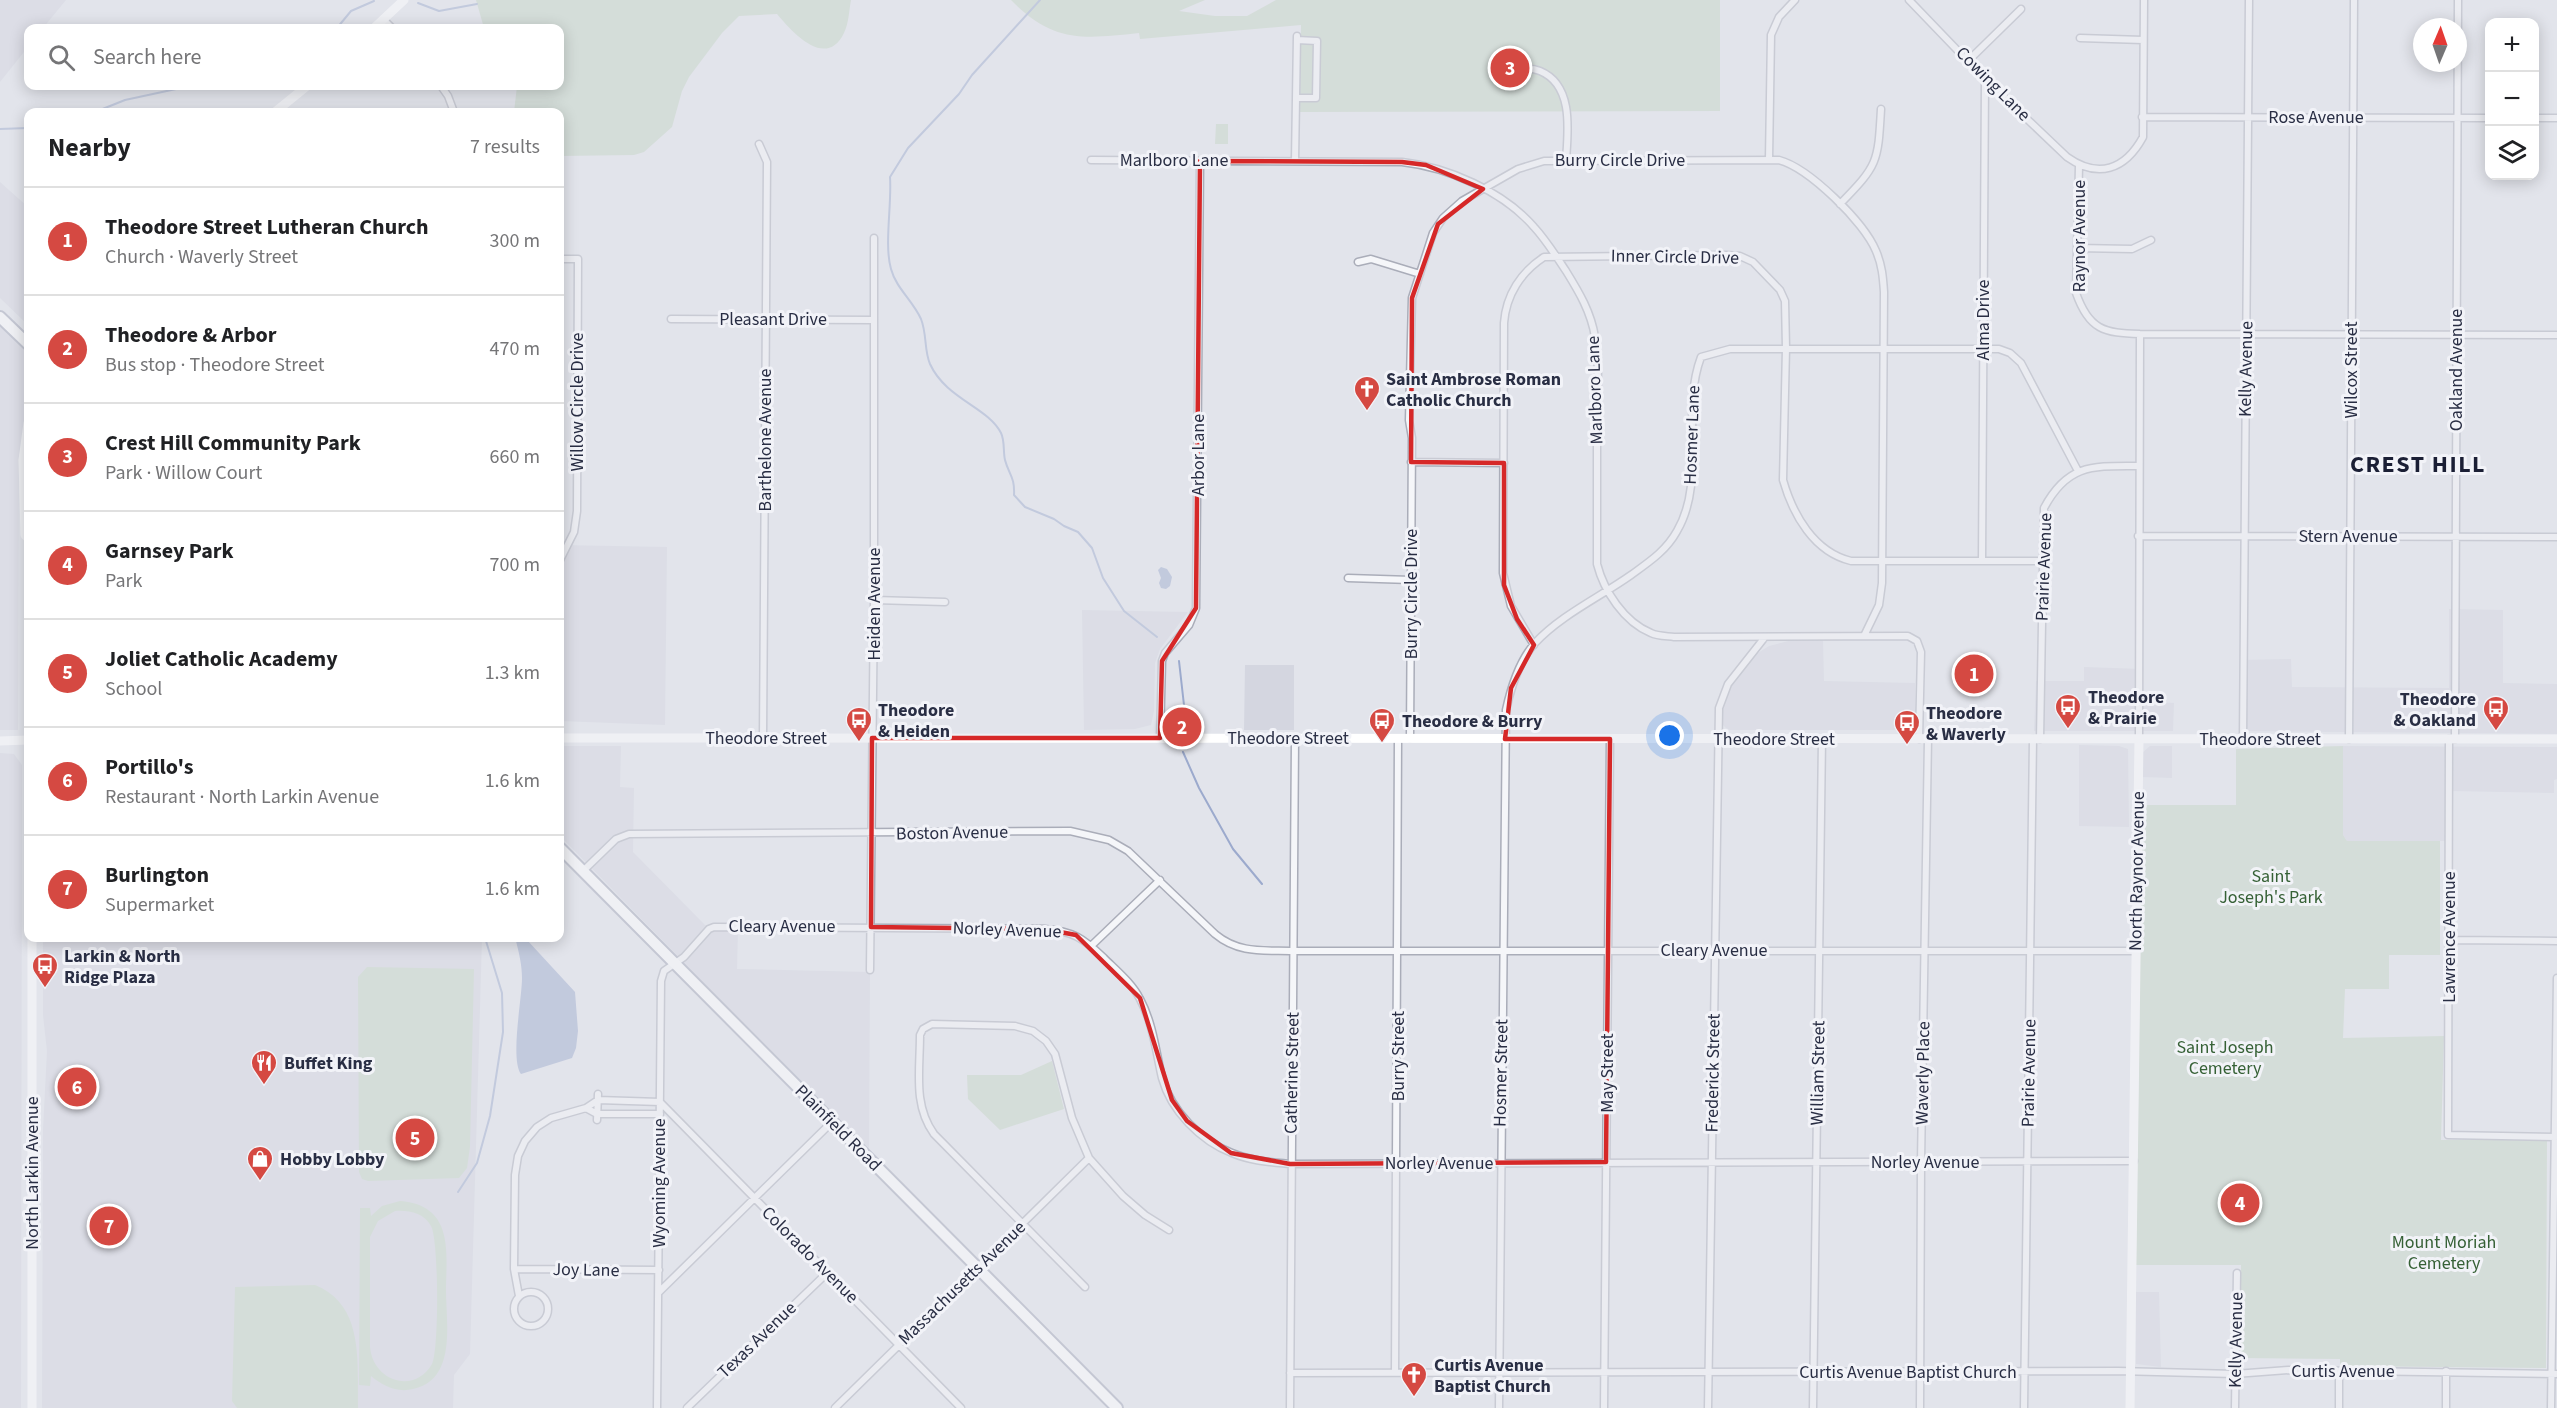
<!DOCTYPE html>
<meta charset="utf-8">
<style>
body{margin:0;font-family:"Source Sans 3",sans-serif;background:#f6f6f6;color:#202124}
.controls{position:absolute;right:18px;top:18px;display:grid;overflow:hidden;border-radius:12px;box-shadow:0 3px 15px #0003}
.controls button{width:54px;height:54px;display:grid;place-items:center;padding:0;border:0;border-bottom:2px solid #e0e0e0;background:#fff;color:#202124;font:30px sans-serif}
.compass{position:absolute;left:2413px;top:18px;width:54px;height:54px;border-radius:50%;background:#fff;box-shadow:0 3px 15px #0003;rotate:2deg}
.you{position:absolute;left:1670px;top:736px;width:21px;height:21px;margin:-15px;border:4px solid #fff;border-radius:50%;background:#1a73e8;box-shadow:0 0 0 9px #1a73e833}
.badge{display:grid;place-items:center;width:39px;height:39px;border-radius:50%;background:#d54942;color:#fff;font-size:20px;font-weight:700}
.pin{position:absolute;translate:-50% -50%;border:3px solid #fff;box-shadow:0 2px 6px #0006}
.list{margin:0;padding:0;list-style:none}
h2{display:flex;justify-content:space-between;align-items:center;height:78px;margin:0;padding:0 24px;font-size:26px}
h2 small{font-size:20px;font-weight:400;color:#757577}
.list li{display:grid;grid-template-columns:39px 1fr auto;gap:18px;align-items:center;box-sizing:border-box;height:108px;padding:0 24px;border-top:2px solid #e0e0e0}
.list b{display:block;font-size:22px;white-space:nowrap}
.list p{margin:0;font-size:20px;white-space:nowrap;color:#757577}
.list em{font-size:20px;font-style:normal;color:#757577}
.icon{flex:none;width:33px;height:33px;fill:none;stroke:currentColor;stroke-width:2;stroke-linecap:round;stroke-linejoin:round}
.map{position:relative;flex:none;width:2557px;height:1408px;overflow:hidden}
.search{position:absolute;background:#fff;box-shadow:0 3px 15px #0003;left:24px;top:24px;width:540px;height:66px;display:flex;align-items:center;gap:15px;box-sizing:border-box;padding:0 21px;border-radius:12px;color:#757577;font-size:22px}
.panel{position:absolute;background:#fff;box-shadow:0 3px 15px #0003;left:24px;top:108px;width:540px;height:834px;border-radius:12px}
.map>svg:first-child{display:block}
.built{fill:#d4d6e0}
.green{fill:#c4d5c3;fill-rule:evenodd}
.water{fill:#9caacd}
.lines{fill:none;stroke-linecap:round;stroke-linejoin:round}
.stream{stroke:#9caacd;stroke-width:2}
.street-casing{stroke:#aaadb9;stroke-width:9}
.primary-casing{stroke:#a1a5b7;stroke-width:14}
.street{stroke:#f5f6f9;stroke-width:6}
.secondary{stroke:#fff;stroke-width:9}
.primary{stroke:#fff;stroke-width:10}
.marked{fill:none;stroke:#d62828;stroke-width:4.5;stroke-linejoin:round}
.labels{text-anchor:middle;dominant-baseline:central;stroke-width:6;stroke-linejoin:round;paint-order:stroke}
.street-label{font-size:18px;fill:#292e44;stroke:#f2f3f8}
.poi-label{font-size:18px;font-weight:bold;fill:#292e44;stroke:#f2f3f8;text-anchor:start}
.park-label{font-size:18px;fill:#366136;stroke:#f2f3f8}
.district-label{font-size:24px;font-weight:bold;letter-spacing:1.5px;fill:#1b1f35;stroke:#f2f3f8}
</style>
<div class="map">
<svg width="2557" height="1408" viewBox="0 0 2557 1408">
<rect width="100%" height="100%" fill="#e2e4eb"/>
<path class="built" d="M 0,0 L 66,0 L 43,28 L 28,28 L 28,47 L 0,82 Z
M 0,182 L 28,207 L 28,325 L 0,298 Z
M 0,321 L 28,349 L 28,422 L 19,456 L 18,730 L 0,730 Z
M 560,545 L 667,547 L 665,725 L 560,721 Z
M 2449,609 L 2503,610 L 2503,683 L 2557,684 L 2557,734 L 2241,731 L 2240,660 L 2291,659 L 2292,687 L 2449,688 Z
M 1082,610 L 1188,612 L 1160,649 L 1155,663 L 1154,711 L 1151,725 L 1135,729 L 1084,730 Z
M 1792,640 L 1823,640 L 1824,681 L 1915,683 L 1915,730 L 1730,730 L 1726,728 L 1723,725 L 1721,713 L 1727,689 L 1753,656 L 1769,646 Z
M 1245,665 L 1294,665 L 1294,730 L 1244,730 Z
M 2084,667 L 2142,669 L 2142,701 L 2174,703 L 2173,731 L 2034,731 L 2036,681 L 2084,681 Z
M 2079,745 L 2119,746 L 2128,749 L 2129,827 L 2079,826 Z
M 560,746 L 621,746 L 620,787 L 634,788 L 633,852 L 705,925 L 738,930 L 737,969 L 870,972 L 869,1151 L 560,836 Z
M 2150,746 L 2172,746 L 2172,778 L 2142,777 L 2142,753 Z
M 2343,746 L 2557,747 L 2557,779 L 2554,780 L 2554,793 L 2451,791 L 2452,841 L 2347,841 L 2343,835 Z
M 0,753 L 14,754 L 22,765 L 21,1408 L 0,1408 Z
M 43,938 L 482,938 L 470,1354 L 454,1375 L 453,1408 L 42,1408 L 43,1130 L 47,1051 L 43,1015 Z
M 2136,1292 L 2159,1292 L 2161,1367 L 2136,1364 Z"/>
<path class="green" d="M 476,0 L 851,0 C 849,10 849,23 844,33 C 826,70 792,32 777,14 L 739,16 L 722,33 L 689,77 L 682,91 L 672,127 L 644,152 L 634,155 L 560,156 L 560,112 L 514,112 L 517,86 L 560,86 L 560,28 L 484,28 Z
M 1011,0 L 1205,0 L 1179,11 L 1215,16 L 1247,16 L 1276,0 L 1720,0 L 1720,111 L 1300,112 L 1301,25 L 1140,39 L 1139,33 C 1083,39 1053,43 1011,0 Z
M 1216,124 L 1228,124 L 1228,144 L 1215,144 Z
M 2343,746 L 2343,835 L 2347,841 L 2440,841 L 2440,955 L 2389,955 L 2389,989 L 2345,989 L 2343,1038 L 2444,1036 L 2441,1140 L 2547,1139 L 2546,1368 L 2340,1366 L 2340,1359 L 2240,1358 L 2241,1265 L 2136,1265 L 2142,805 L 2236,805 L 2236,749 Z
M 367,967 L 474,969 L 470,1147 L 467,1168 L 459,1178 L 368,1181 L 362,1179 L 359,1172 L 358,977 Z
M 1052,1061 L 1064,1109 L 1000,1130 L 968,1099 L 967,1075 L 1021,1075 Z
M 400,1201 C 417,1202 434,1209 441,1226 C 449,1245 446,1270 446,1290 C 446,1323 457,1380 413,1389 C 397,1393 383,1386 371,1376 L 370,1386 L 359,1385 L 360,1208 L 370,1208 L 371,1216 L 382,1206 ZM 395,1211 C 409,1210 424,1213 431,1226 C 439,1240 439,1351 432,1364 C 414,1395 373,1381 370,1347 L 370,1237 L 378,1221 Z
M 315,1285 C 365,1305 357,1363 358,1408 L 237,1408 L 232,1401 L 235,1287 Z"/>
<path class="water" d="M 1161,567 L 1167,569 L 1172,577 L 1170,586 L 1166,589 L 1161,588 L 1159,583 L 1161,578 L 1158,570 Z
M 518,938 L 525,938 L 528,941 L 575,992 L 578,1031 L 576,1048 L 572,1058 L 521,1074 C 510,1059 522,999 522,978 C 522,965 519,953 516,941 Z"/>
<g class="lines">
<path class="stream" d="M 1040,0 L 972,75 L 959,94 L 908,148 L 890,177 C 892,204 884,245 891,269 C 896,288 913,301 921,319 C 927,334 924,350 930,364 C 946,399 988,407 1001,433 C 1005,441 1003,452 1005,460 C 1009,475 1015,477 1014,495 L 1025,507 L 1054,519 L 1064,526 L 1078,532 L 1092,548 L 1103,578 L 1124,611 L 1157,637
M 418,3 L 439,11 L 477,4
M 337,28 L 351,11 L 374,1
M 95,112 L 125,100 L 190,86
M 0,129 L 28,128
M 1179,661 L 1185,714
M 1183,752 L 1199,788 L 1233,849 L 1262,884
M 458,1192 L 477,1163 L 490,1116 L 503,1032 L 502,993 L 486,941 L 513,938"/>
<defs>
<path id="street" d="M 1909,0 L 1985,79 L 2067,157 C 2098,179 2125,170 2143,137 L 2144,0
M 384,20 L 392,28
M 2080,38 L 2143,40
M 1969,60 L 2021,9
M 1498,72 C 1511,71 1528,66 1540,71 C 1574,85 1568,131 1566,160
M 441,86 L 448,96 L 454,112
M 1296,98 L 1316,98 L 1317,41 L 1297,40
M 2142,117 L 2490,118
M 2534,118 L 2557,118
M 759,144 L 767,162 L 763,738
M 1769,159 L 1771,35 L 1779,17 L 1795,0
M 1091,160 L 1402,162 C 1447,167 1503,191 1534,227 C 1546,240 1556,256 1566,271 C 1579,292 1591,312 1595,337 C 1600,364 1597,392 1597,419 C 1597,467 1597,516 1597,564 C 1604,591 1624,622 1651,633 C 1657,636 1666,636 1674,637 L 1908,636 L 1917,641 L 1921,652 L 1919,739
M 1295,161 L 1297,36
M 2079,166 L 2076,293 C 2089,330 2104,333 2140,334 L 2557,335
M 1840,204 C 1878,165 1878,163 1881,109
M 2077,248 L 2132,249 L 2151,240
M 560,259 L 578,259 L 577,511 L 574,532 L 560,560
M 1358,262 L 1371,259 L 1420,274
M 671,319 L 874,320
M 1411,462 L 1504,463
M 2138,536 L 2557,537
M 1982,561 L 1985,79
M 1348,578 L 1411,580
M 874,600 L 945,602
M 1534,645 L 1511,606 L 1503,573 L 1504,323 C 1506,295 1521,272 1544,257 L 1726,255 L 1740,256 L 1753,262 L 1780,290 L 1785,301 L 1786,348 L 1783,480 C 1793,515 1814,552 1851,561 L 2042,561
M 1160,738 L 1162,661 L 1165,653 L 1189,625 L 1196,608 L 1200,161
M 1410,738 L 1412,438 L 1409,420 L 1412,298 L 1433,233 L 1443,218 L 1462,201 L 1518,169 L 1544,161 L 1779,160 C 1809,168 1864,222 1876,251 C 1882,265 1883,277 1884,292 L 1882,583 L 1879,605 L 1864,636
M 2040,739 L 2044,508 C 2068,463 2094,466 2139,466
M 2139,739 L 2140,334
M 2243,739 L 2249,0
M 2349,739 L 2354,0
M 2449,739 L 2448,1135 L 2555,1137
M 2455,739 L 2458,0
M 583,871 L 616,839 L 629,834 L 1070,831 L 1109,840 L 1128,851 L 1215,934 C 1239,954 1264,950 1293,951 L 2135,951
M 2449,940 L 2557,941
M 1091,946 L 1160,880
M 870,970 L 874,600 L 874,238
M 586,1108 L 597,1114 L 660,1114
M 597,1120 L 598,1094
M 514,1269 L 659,1270
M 1085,1287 L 934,1134 C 913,1105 920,1071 920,1035 L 923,1029 L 932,1024 L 1015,1026 L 1033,1031 L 1046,1041 L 1055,1054 L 1072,1118 L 1089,1158 L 1123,1196 L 1145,1215 L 1169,1230
M514 1309a17 17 0 1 1 34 0a17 17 0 1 1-34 0Z
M 659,1292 L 833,1121
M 519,1296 L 514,1269 L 515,1175 L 518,1156 L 525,1141 L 537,1127 L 551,1118 L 586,1108 L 598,1100 L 660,1102 L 961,1408
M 2339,1371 L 2339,1408
M 2446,1371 L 2446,1408
M 1290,1373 L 2118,1371 L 2235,1374 L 2288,1370 L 2557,1374
M 1395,1373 L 1398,739
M 657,1408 L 661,981 L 664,971 L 684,957 L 709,929 L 714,927 L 1044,929 C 1073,931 1083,938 1104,958 C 1116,970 1132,983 1140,999 C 1153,1023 1156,1052 1162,1078 C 1171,1111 1201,1141 1232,1153 C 1251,1161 1270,1162 1290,1164 L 2134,1161
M 687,1408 L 827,1273
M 835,1408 L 1089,1158
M 1290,1408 L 1295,739
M 1499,1408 L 1506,710 C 1511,687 1519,661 1535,643 C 1561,615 1600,597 1631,575 C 1649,562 1666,551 1677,531 C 1707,480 1680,413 1701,357 L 1730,349 L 1999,349 L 2010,353 L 2021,363 L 2078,471
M 1604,1408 L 1610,739
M 1708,1408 L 1719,708 L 1728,684 L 1765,637
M 1813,1408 L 1822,739
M 1920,1408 L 1921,1162 L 1928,739
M 2024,1408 L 2033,739
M 2235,1408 L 2237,1273
M 2551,1408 L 2557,978"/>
<path id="primary" d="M 0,317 L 28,344
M 560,848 L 1117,1408"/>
</defs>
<use href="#street" class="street-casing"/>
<use href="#primary" class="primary-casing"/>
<use href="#street" class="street"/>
<path class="secondary" d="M 374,28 L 404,0
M 275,112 L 307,86
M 28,423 L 23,460 L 25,535 L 28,538
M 560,738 L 2557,739
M 0,741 L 28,740
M 32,1408 L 32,938
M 2130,1408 L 2139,739"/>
<use href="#primary" class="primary"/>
</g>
<path d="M0 0H2557V1408H0ZM 1200,161 L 1402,162 L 1426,165 L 1483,189 L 1438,224 L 1412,298 L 1411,462 L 1504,463 L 1504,585 L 1517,619 L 1534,645 L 1511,688 L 1505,739 L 1610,739 L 1606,1162 L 1290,1164 L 1231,1153 L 1187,1121 L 1172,1100 L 1140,998 L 1076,935 L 1044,929 L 871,927 L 872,738 L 1160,738 L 1162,661 L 1196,608 Z" fill="#e2e4eb" fill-opacity=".55" fill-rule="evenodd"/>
<path class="marked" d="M 1200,161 L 1402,162 L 1426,165 L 1483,189 L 1438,224 L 1412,298 L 1411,462 L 1504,463 L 1504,585 L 1517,619 L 1534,645 L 1511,688 L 1505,739 L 1610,739 L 1606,1162 L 1290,1164 L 1231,1153 L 1187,1121 L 1172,1100 L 1140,998 L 1076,935 L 1044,929 L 871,927 L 872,738 L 1160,738 L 1162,661 L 1196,608 Z"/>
<defs>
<symbol id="church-pin" viewBox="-11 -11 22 30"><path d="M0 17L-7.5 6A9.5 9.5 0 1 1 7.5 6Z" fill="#d54942" stroke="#f2f3f8"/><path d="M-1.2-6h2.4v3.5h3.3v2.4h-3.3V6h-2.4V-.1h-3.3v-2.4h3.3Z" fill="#fff"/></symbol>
<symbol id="bus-pin" viewBox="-11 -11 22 30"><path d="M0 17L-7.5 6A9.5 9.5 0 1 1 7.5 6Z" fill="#d54942" stroke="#f2f3f8"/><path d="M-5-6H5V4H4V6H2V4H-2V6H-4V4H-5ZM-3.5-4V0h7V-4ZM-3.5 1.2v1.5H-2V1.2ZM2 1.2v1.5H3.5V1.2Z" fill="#fff"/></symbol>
<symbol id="restaurant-pin" viewBox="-11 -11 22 30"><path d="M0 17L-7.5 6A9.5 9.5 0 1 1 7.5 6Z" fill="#d54942" stroke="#f2f3f8"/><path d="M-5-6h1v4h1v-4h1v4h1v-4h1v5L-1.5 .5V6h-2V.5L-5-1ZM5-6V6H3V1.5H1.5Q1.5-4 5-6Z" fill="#fff"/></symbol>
<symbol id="shop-pin" viewBox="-11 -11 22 30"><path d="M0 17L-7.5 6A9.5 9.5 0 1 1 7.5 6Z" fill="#d54942" stroke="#f2f3f8"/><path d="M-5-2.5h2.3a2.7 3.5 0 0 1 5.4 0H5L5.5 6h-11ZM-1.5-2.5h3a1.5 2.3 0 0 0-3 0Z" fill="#fff"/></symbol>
</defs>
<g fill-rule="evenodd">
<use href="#church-pin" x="1352" y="374" width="30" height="40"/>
<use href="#bus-pin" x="2053" y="692" width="30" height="40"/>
<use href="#bus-pin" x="2481" y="694" width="30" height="40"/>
<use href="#bus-pin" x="844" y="705" width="30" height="40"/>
<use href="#bus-pin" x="1367" y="706" width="30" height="40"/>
<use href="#bus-pin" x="1892" y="708" width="30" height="40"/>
<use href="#bus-pin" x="30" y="951" width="30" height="40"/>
<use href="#restaurant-pin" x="249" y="1048" width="30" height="40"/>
<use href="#shop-pin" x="245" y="1144" width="30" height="40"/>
<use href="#church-pin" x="1399" y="1360" width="30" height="40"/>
</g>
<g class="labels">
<g class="street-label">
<text transform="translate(1993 84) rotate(45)">Cowing Lane</text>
<text x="2316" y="117">Rose Avenue</text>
<text x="1174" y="160">Marlboro Lane</text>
<text x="1620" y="160">Burry Circle Drive</text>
<text transform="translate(2079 236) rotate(-90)">Raynor Avenue</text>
<text transform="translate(1675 257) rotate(1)">Inner Circle Drive</text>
<text x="773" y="319">Pleasant Drive</text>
<text transform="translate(1983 320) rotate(-90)">Alma Drive</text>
<text transform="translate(2246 369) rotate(-89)">Kelly Avenue</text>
<text transform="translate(2351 370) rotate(-90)">Wilcox Street</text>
<text transform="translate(2456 370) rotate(-90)">Oakland Avenue</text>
<text transform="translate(1595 390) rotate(-92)">Marlboro Lane</text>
<text transform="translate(577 402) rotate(-90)">Willow Circle Drive</text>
<text transform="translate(1692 435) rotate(-88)">Hosmer Lane</text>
<text transform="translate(765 440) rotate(-90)">Barthelone Avenue</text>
<text transform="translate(1198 455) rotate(-90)">Arbor Lane</text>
<text x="2348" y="536">Stern Avenue</text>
<text transform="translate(2044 567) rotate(-88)">Prairie Avenue</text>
<text transform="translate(1411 594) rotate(-90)">Burry Circle Drive</text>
<text transform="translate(874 604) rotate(-90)">Heiden Avenue</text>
<text x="766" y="738">Theodore Street</text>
<text x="1288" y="738">Theodore Street</text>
<text x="1774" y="739">Theodore Street</text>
<text x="2260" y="739">Theodore Street</text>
<text transform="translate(952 833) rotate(-1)">Boston Avenue</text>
<text transform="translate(2137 871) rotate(-89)">North Raynor Avenue</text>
<text x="782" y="926">Cleary Avenue</text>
<text transform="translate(1007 930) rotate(2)">Norley Avenue</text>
<text transform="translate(2449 937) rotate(-90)">Lawrence Avenue</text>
<text x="1714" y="950">Cleary Avenue</text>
<text transform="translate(1398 1056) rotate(-90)">Burry Street</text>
<text transform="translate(1292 1073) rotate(-89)">Catherine Street</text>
<text transform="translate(1501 1073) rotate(-89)">Hosmer Street</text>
<text transform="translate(1607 1073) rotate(-90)">May Street</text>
<text transform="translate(1713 1073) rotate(-89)">Frederick Street</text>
<text transform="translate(1818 1073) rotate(-89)">William Street</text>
<text transform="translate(1923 1073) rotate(-89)">Waverly Place</text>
<text transform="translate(2029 1073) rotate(-89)">Prairie Avenue</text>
<text transform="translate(838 1128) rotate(45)">Plainfield Road</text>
<text x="1925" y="1162">Norley Avenue</text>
<text x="1439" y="1163">Norley Avenue</text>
<text transform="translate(32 1173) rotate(-90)">North Larkin Avenue</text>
<text transform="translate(659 1183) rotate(-90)">Wyoming Avenue</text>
<text transform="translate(810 1255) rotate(45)">Colorado Avenue</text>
<text transform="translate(586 1270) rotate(1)">Joy Lane</text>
<text transform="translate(962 1283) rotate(-44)">Massachusetts Avenue</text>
<text transform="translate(757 1340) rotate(-44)">Texas Avenue</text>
<text transform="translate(2236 1340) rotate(-89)">Kelly Avenue</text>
<text x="2343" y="1371">Curtis Avenue</text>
<text x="1908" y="1372">Curtis Avenue Baptist Church</text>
</g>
<g class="poi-label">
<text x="1386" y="379">Saint Ambrose Roman<tspan x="1386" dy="21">Catholic Church</tspan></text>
<text x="2088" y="697">Theodore<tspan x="2088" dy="21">&amp; Prairie</tspan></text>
<text x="2476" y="699" text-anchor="end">Theodore<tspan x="2476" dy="21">&amp; Oakland</tspan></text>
<text x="878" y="710">Theodore<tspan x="878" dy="21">&amp; Heiden</tspan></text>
<text x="1926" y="713">Theodore<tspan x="1926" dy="21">&amp; Waverly</tspan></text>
<text x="1402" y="721">Theodore &amp; Burry</text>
<text x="64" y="956">Larkin &amp; North<tspan x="64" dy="21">Ridge Plaza</tspan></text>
<text x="284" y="1063">Buffet King</text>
<text x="280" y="1159">Hobby Lobby</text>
<text x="1434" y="1365">Curtis Avenue<tspan x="1434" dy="21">Baptist Church</tspan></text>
</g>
<g class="park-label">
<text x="2271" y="876">Saint<tspan x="2271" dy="21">Joseph's Park</tspan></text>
<text x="2225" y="1047">Saint Joseph<tspan x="2225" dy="21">Cemetery</tspan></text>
<text x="2444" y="1242">Mount Moriah<tspan x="2444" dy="21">Cemetery</tspan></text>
</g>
<g class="district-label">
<text x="2418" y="464">CREST HILL</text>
</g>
</g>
</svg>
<div class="controls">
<button>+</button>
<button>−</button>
<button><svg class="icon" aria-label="layers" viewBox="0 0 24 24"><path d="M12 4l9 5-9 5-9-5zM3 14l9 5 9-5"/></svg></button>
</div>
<svg class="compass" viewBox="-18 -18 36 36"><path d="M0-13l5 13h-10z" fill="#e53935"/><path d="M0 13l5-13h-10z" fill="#757577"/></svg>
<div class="you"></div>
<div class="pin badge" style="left:1974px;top:674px">1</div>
<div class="pin badge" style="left:1182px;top:727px">2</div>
<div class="pin badge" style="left:1510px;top:68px">3</div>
<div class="pin badge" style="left:2240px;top:1203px">4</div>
<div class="pin badge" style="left:415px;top:1138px">5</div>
<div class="pin badge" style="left:77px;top:1087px">6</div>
<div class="pin badge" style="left:109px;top:1226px">7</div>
<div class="search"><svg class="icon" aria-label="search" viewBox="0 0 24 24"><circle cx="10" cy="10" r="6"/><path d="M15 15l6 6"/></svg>Search here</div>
<section class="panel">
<h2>Nearby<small>7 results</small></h2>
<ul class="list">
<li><span class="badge">1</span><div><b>Theodore Street Lutheran Church</b><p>Church · Waverly Street</p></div><em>300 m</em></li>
<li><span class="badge">2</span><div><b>Theodore &amp; Arbor</b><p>Bus stop · Theodore Street</p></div><em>470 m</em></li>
<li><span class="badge">3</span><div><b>Crest Hill Community Park</b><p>Park · Willow Court</p></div><em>660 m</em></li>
<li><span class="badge">4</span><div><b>Garnsey Park</b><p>Park</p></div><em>700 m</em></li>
<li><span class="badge">5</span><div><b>Joliet Catholic Academy</b><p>School</p></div><em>1.3 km</em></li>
<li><span class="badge">6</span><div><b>Portillo's</b><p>Restaurant · North Larkin Avenue</p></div><em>1.6 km</em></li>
<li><span class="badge">7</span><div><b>Burlington</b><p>Supermarket</p></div><em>1.6 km</em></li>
</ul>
</section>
</div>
